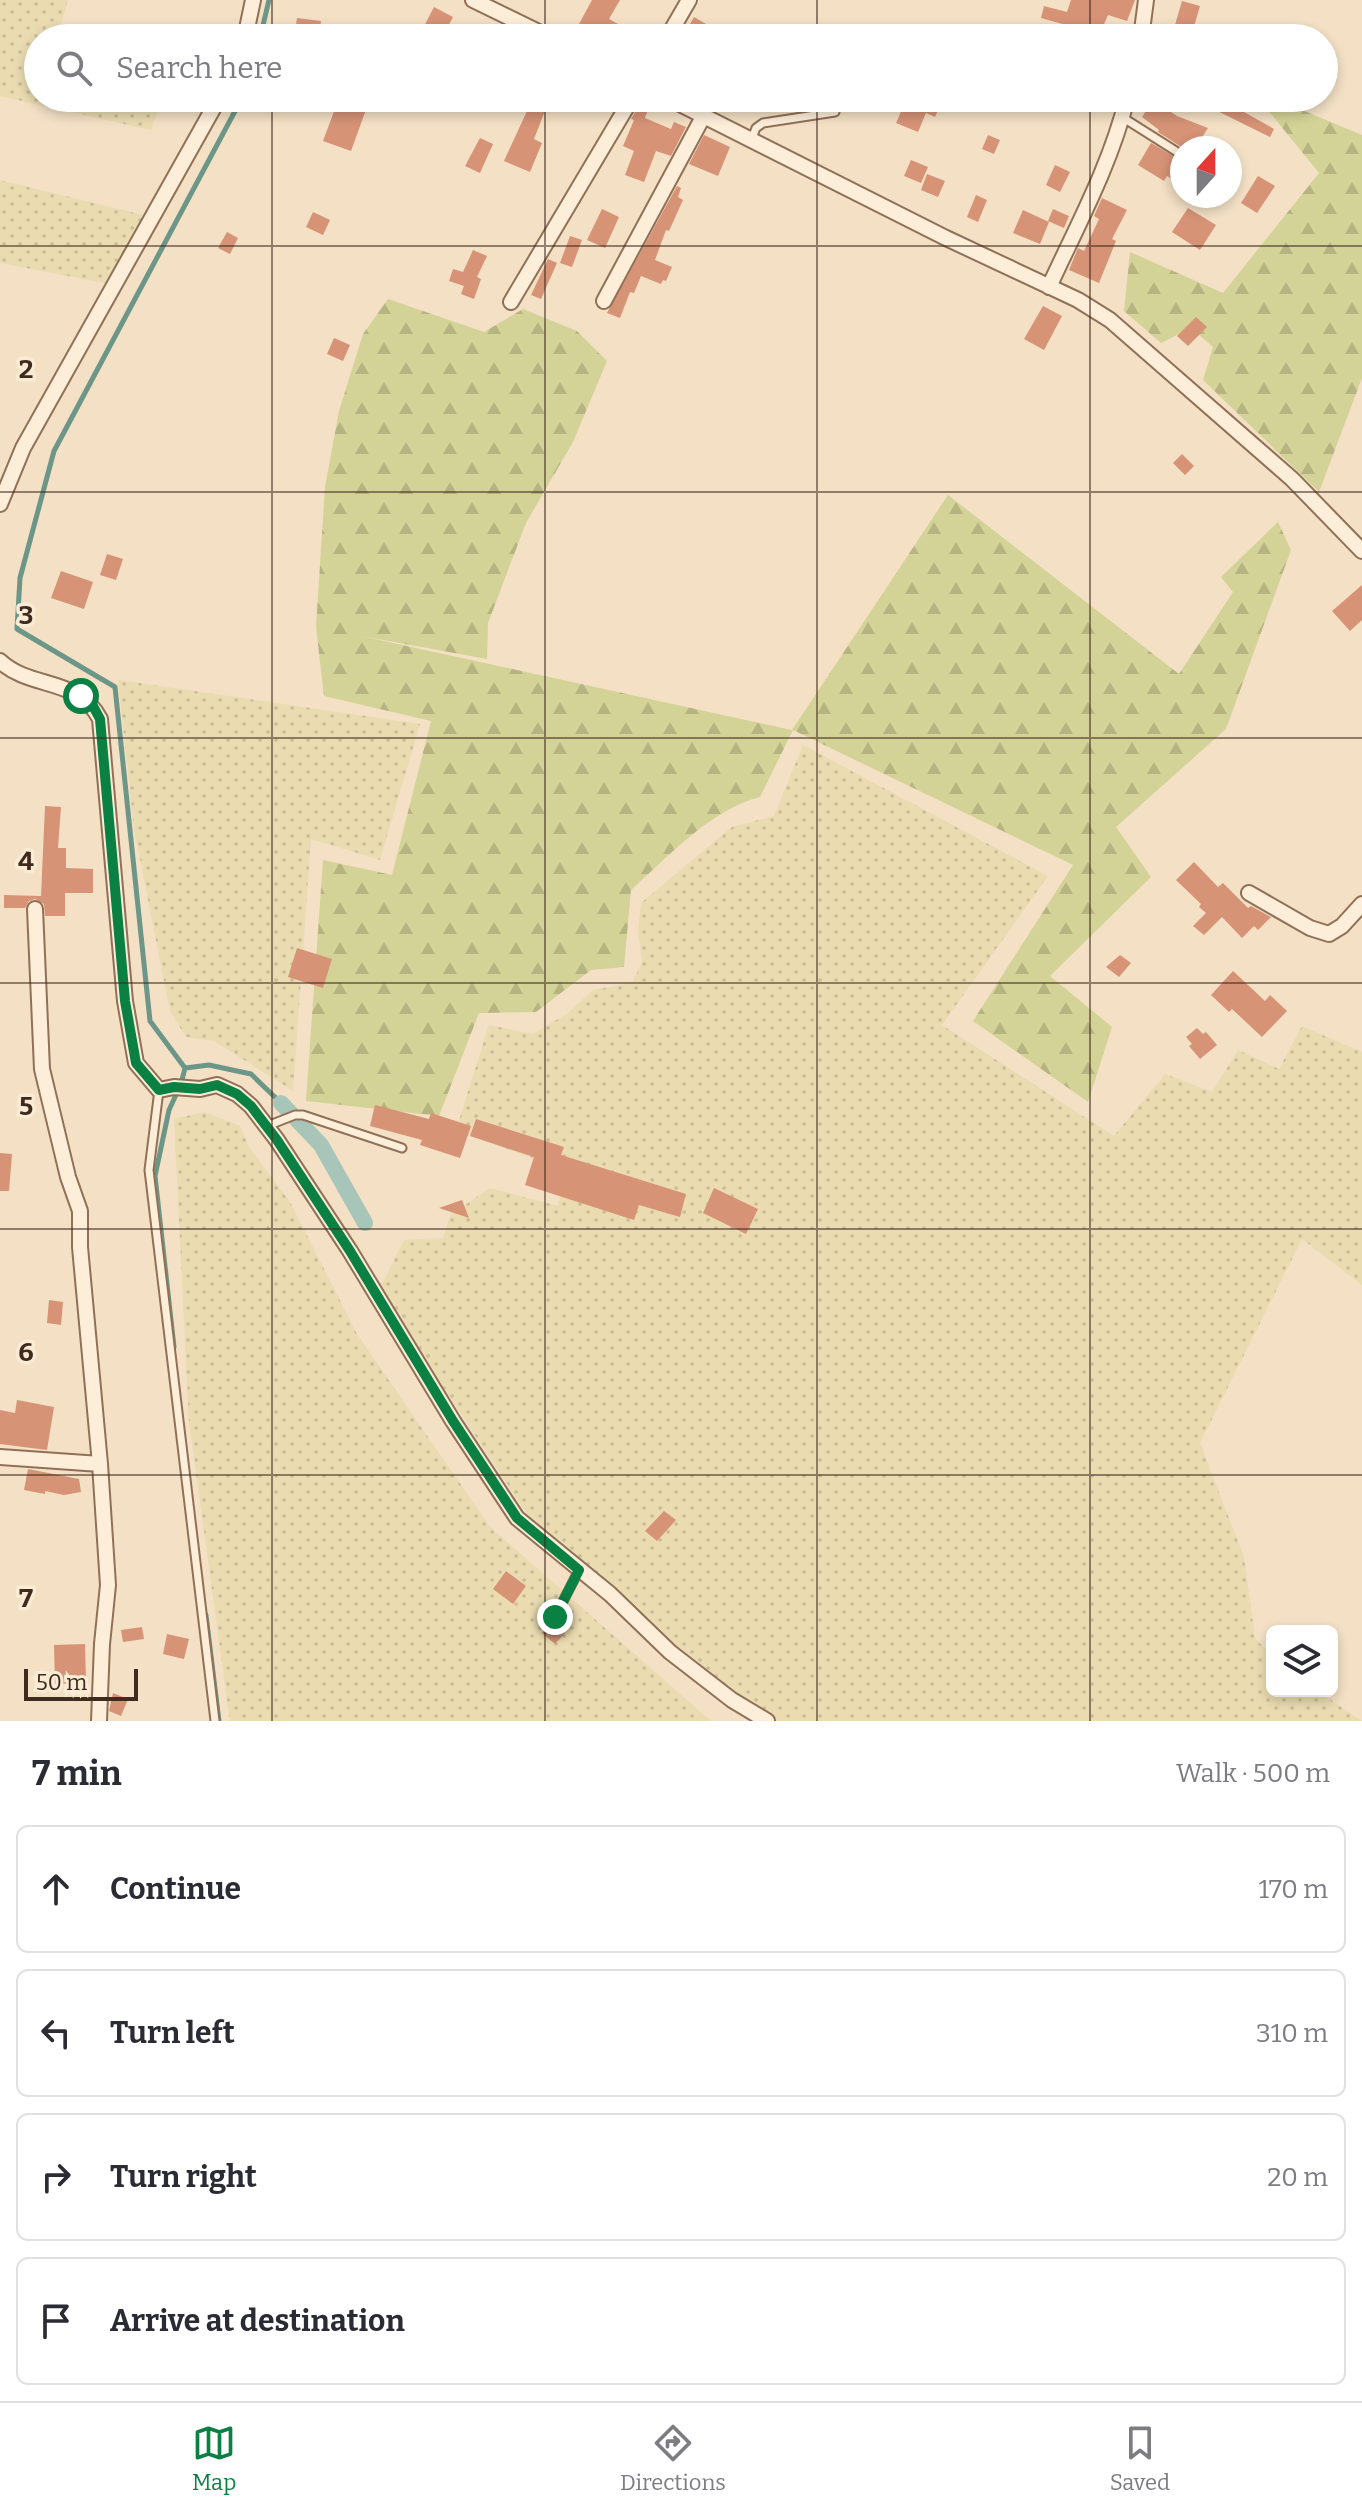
<!DOCTYPE html>
<meta charset="utf-8">
<style>
body{margin:0;font-family:Bitter,serif;background:#f2f2f3;color:#2b2b33}
.controls{position:absolute;right:24px;bottom:24px;display:grid;overflow:hidden;border-radius:12px;box-shadow:0 4px 12px #0003}
.controls button{width:72px;height:72px;display:grid;place-items:center;padding:0;border:0;border-bottom:2px solid #e1e1e2;background:#fff;color:#2b2b33;font:40px sans-serif}
.compass{position:absolute;left:1170px;top:136px;width:72px;height:72px;border-radius:50%;background:#fff;box-shadow:0 4px 12px #0003;rotate:21deg}
.scale{position:absolute;left:24px;bottom:20px;width:114px;box-sizing:border-box;padding-left:8px;border:4px solid #3f2a1e;border-top:0;font-size:22px;line-height:28px;white-space:nowrap;color:#3f2a1e;-webkit-text-stroke:6px #faebd5;paint-order:stroke}
.stop{position:absolute;width:24px;height:24px;margin:-18px;border:6px solid #0b8043;border-radius:50%;background:#fff}
.stop.end{background:#0b8043;border-color:#fff;box-shadow:0 2px 8px #0008}
.list{margin:0;padding:0;list-style:none}
h2{display:flex;justify-content:space-between;align-items:center;height:104px;margin:0;padding:0 32px;font-size:34px}
h2 small{font-size:26px;font-weight:400;color:#7c7c81}
.list li{display:grid;grid-template-columns:52px 1fr auto;gap:24px;align-items:center;box-sizing:border-box;height:128px;margin:0 16px 16px;padding:0 16px;border:2px solid #e1e1e2;border-radius:12px}
.list b{display:block;font-size:30px;white-space:nowrap}
.list em{font-size:26px;font-style:normal;color:#7c7c81}
.icon{flex:none;width:44px;height:44px;fill:none;stroke:currentColor;stroke-width:2;stroke-linecap:round;stroke-linejoin:round}
.map{position:relative;flex:none;width:1362px;height:1721px;overflow:hidden}
.search{position:absolute;background:#fff;box-shadow:0 4px 12px #0003;left:24px;right:24px;top:24px;height:88px;display:flex;align-items:center;gap:20px;box-sizing:border-box;padding:0 28px;border-radius:44px;color:#7c7c81;font-size:30px}
.sheet{height:680px;background:#fff}
nav{display:flex;justify-content:space-around;align-items:center;box-sizing:border-box;height:112px;border-top:2px solid #e1e1e2;background:#fff;font-size:22px;color:#7c7c81}
nav a{display:grid;justify-items:center;gap:4px}
nav .on{color:#0b8043}
.map>svg:first-child{display:block}
.farmland{fill:url(#farmland-dots)}
.forest{fill:url(#forest-firs)}
.lines{fill:none;stroke-linecap:round;stroke-linejoin:round}
.stream{stroke:#6c9687;stroke-width:5}
.canal{stroke:#a7c6b9;stroke-width:16}
.building{fill:#d69376}
.service-casing{stroke:#917058;stroke-width:11}
.minor-casing{stroke:#917058;stroke-width:18}
.service{stroke:#fceed9;stroke-width:7}
.minor{stroke:#fceed9;stroke-width:14}
.route{stroke:#0b8043;stroke-width:10}
.grid{fill:none;stroke:#3f2a1e;stroke-width:2;stroke-opacity:0.55}
.grid-label{font-size:26px;text-anchor:middle;font-weight:bold;fill:#3f2a1e;stroke:#faebd5;stroke-width:7;stroke-linejoin:round;paint-order:stroke}
</style>
<div class="map">
<svg width="1362" height="1721" viewBox="0 0 1362 1721">
<defs>
<pattern id="farmland-dots" width="8" height="8" patternUnits="userSpaceOnUse" patternTransform="scale(2)"><rect width="8" height="8" fill="#eadbb1"/><path d="M2 2h.1M6 6h.1" fill="none" stroke="#cabc98" stroke-width="1.8" stroke-linecap="round"/></pattern>
<pattern id="forest-firs" width="22" height="20" patternUnits="userSpaceOnUse" patternTransform="scale(2)"><rect width="22" height="20" fill="#d3d397"/><path d="M5 1l3.5 6h-7zM16 11l3.5 6h-7z" fill="#b6b582"/></pattern>
</defs>
<rect width="100%" height="100%" fill="#f3e0c5"/>
<path class="farmland" d="M 0,0 L 68,0 L 57,38 L 38,38 L 38,98 L 163,98 L 151,130 L 0,96 Z
M 0,180 L 143,215 L 110,284 L 0,263 Z
M 118,680 L 420,724 L 380,860 L 311,839 L 293,1091 L 214,1041 L 186,1037 L 170,1011 L 134,829 Z
M 803,745 L 1048,876 L 942,1025 L 1114,1136 L 1165,1074 L 1212,1092 L 1238,1050 L 1279,1069 L 1302,1026 L 1362,1052 L 1362,1285 L 1302,1239 L 1200,1443 L 1244,1557 L 1255,1638 L 1272,1656 L 1272,1691 L 1318,1691 L 1362,1721 L 772,1721 L 719,1687 L 536,1528 L 379,1290 L 404,1240 L 443,1238 L 450,1215 L 490,1188 L 558,1206 L 566,1171 L 456,1130 L 489,1025 L 533,1034 L 568,1013 L 593,990 L 632,983 L 642,962 L 638,930 L 641,903 L 732,827 L 774,816 Z
M 204,1112 L 240,1126 L 249,1147 L 290,1202 L 357,1334 L 490,1527 L 711,1721 L 230,1721 L 189,1422 L 174,1119 Z"/>
<path class="forest" d="M 1258,98 L 1273,98 L 1362,135 L 1362,378 L 1319,492 L 1203,380 L 1213,347 L 1191,328 L 1161,343 L 1124,311 L 1130,252 L 1223,293 L 1319,173 Z
M 388,299 L 484,332 L 523,309 L 577,331 L 607,361 L 573,442 L 526,523 L 488,623 L 487,659 L 361,636 L 792,730 L 948,495 L 1179,674 L 1233,592 L 1221,577 L 1278,522 L 1291,550 L 1226,729 L 1116,827 L 1151,877 L 1050,976 L 1112,1027 L 1088,1102 L 973,1021 L 1073,865 L 793,730 L 760,797 C 710,810 669,856 631,890 L 624,967 L 591,970 L 536,1012 L 479,1013 L 439,1116 L 306,1101 L 323,860 L 392,875 L 431,721 L 324,696 L 316,627 L 325,487 L 339,411 L 363,334 Z"/>
<g class="lines">
<path class="stream" d="M 260,38 L 269,0
M 242,98 L 54,451 L 20,578 L 17,629 L 115,687 L 150,1021 L 185,1068 L 209,1065 L 251,1074 L 281,1103
M 174,1347 L 155,1176 L 169,1110 L 181,1084 L 185,1068
M 206,1615 L 219,1721"/>
<path class="canal" d="M 281,1103 L 321,1145 L 365,1223"/>
</g>
<path class="building" d="M 592,0 L 620,0 L 609,19 L 643,38 L 606,38 L 579,24 Z
M 1071,0 L 1135,0 L 1127,21 L 1108,15 L 1098,38 L 1072,38 L 1062,34 L 1066,25 L 1041,18 L 1044,6 L 1067,12 Z
M 1182,1 L 1200,6 L 1193,30 L 1175,25 Z
M 434,7 L 453,17 L 442,38 L 418,38 Z
M 694,17 L 730,38 L 695,38 L 685,33 Z
M 297,18 L 321,21 L 319,38 L 294,38 Z
M 339,98 L 367,107 L 351,151 L 323,141 Z
M 533,98 L 550,98 L 534,139 L 542,143 L 530,172 L 504,161 Z
M 907,98 L 932,98 L 930,101 L 940,106 L 935,117 L 926,113 L 918,132 L 896,123 Z
M 1191,98 L 1219,98 L 1274,129 L 1270,137 Z
M 642,100 L 650,104 L 645,118 L 671,129 L 674,122 L 686,127 L 671,156 L 656,151 L 644,182 L 625,175 L 634,151 L 623,146 L 634,120 L 631,119 Z
M 1153,100 L 1177,116 L 1208,128 L 1195,148 L 1183,148 L 1158,132 L 1159,130 L 1142,117 Z
M 704,135 L 730,147 L 718,176 L 689,164 Z
M 988,135 L 1000,140 L 994,154 L 982,149 Z
M 480,138 L 493,144 L 480,173 L 465,166 Z
M 1151,143 L 1182,161 L 1182,185 L 1167,176 L 1164,181 L 1138,165 Z
M 911,160 L 928,167 L 921,183 L 904,176 Z
M 1055,165 L 1070,172 L 1060,192 L 1046,185 Z
M 927,174 L 945,181 L 938,197 L 921,190 Z
M 1258,176 L 1275,186 L 1257,213 L 1241,203 Z
M 677,186 L 681,188 L 678,197 L 683,200 L 669,231 L 666,230 L 655,260 L 672,267 L 666,281 L 663,280 L 661,284 L 641,276 L 634,293 L 630,292 L 620,318 L 607,313 Z
M 976,195 L 987,200 L 978,222 L 967,217 Z
M 1102,198 L 1127,210 L 1112,239 L 1116,241 L 1099,283 L 1069,270 L 1078,248 L 1084,251 L 1099,219 L 1094,216 Z
M 1188,208 L 1216,225 L 1200,250 L 1172,232 Z
M 602,209 L 619,217 L 605,248 L 587,240 Z
M 1053,209 L 1069,216 L 1064,228 L 1048,221 Z
M 1023,210 L 1049,222 L 1040,244 L 1013,233 Z
M 313,212 L 330,220 L 323,235 L 306,227 Z
M 227,232 L 238,238 L 230,254 L 218,248 Z
M 570,236 L 582,240 L 572,267 L 560,263 Z
M 473,250 L 487,256 L 477,277 L 481,279 L 474,299 L 461,294 L 464,286 L 449,281 L 453,269 L 463,272 Z
M 548,259 L 557,263 L 541,299 L 531,295 Z
M 1043,306 L 1062,316 L 1044,350 L 1024,339 Z
M 1196,317 L 1207,327 L 1188,346 L 1177,336 Z
M 334,338 L 350,345 L 343,361 L 327,354 Z
M 1182,454 L 1194,466 L 1185,475 L 1173,463 Z
M 107,554 L 123,559 L 116,580 L 100,575 Z
M 61,571 L 93,582 L 84,609 L 51,598 Z
M 1362,585 L 1362,620 L 1350,631 L 1332,611 Z
M 45,806 L 61,807 L 58,848 L 66,848 L 66,868 L 93,869 L 93,893 L 65,893 L 65,916 L 45,916 L 44,904 L 35,899 L 29,901 L 25,908 L 4,908 L 4,895 L 41,896 Z
M 1194,862 L 1218,887 L 1223,883 L 1248,908 L 1251,906 L 1271,917 L 1258,930 L 1254,926 L 1242,938 L 1222,917 L 1204,935 L 1193,926 L 1206,913 L 1199,907 L 1201,904 L 1176,880 Z
M 297,948 L 332,959 L 323,988 L 288,977 Z
M 1120,955 L 1131,963 L 1119,977 L 1106,967 Z
M 1233,971 L 1265,1001 L 1270,995 L 1287,1011 L 1262,1037 L 1232,1009 L 1229,1012 L 1211,995 Z
M 1197,1028 L 1203,1034 L 1206,1032 L 1217,1045 L 1200,1059 L 1189,1046 L 1192,1044 L 1186,1037 Z
M 375,1105 L 429,1119 L 431,1113 L 471,1126 L 460,1158 L 420,1145 L 422,1140 L 370,1126 Z
M 476,1119 L 564,1147 L 561,1155 L 686,1194 L 680,1217 L 639,1205 L 634,1220 L 525,1185 L 534,1157 L 470,1136 Z
M 0,1153 L 12,1154 L 9,1191 L 0,1191 Z
M 714,1188 L 758,1209 L 746,1234 L 703,1213 Z
M 462,1200 L 469,1218 L 439,1208 Z
M 49,1300 L 63,1302 L 61,1325 L 47,1323 Z
M 17,1400 L 54,1407 L 47,1450 L 0,1444 L 0,1410 L 15,1413 Z
M 28,1469 L 79,1479 L 81,1492 L 64,1495 L 45,1491 L 45,1494 L 24,1490 Z
M 664,1511 L 676,1520 L 657,1541 L 645,1531 Z
M 506,1571 L 526,1586 L 513,1604 L 493,1589 Z
M 551,1622 L 565,1633 L 555,1644 L 542,1633 Z
M 142,1627 L 144,1639 L 123,1642 L 121,1630 Z
M 167,1634 L 189,1639 L 184,1659 L 163,1654 Z
M 85,1644 L 86,1683 L 55,1684 L 54,1645 Z
M 113,1693 L 128,1699 L 121,1716 L 109,1711 Z"/>
<g class="lines">
<defs>
<path id="service" d="M 1112,31 L 1132,38
M 1122,117 L 1182,155
M 752,138 L 756,128 L 763,123 L 835,112
M 159,1090 L 149,1170 L 215,1721
M 267,1126 L 295,1115 L 303,1115 L 402,1148
M 555,1617 L 579,1570"/>
<path id="minor" d="M 473,0 L 551,38
M 245,38 L 253,0
M 667,38 L 689,0
M 1141,38 L 1146,0
M 668,98 L 946,238 L 1078,300 L 1110,320 L 1292,479 L 1362,551
M 1243,98 L 1249,102
M 1049,287 C 1077,226 1111,164 1127,98
M 604,301 L 704,115
M 511,302 L 632,98
M 0,504 L 23,448 L 219,98
M 0,661 C 31,690 77,676 100,719 L 125,1001 L 136,1063 L 159,1090 L 174,1087 L 200,1089 L 217,1085 L 237,1094 L 251,1106 L 277,1140 L 350,1251 L 453,1421 L 517,1518 L 610,1594 L 670,1652 L 732,1700 L 767,1721
M 1249,893 L 1310,928 L 1329,934 L 1342,926 L 1362,904
M 35,909 L 42,1069 L 68,1177 L 80,1211 L 80,1247 L 100,1464 L 108,1585 L 102,1644 L 99,1721
M 0,1457 L 100,1464"/>
</defs>
<use href="#service" class="service-casing"/>
<use href="#minor" class="minor-casing"/>
<use href="#service" class="service"/>
<use href="#minor" class="minor"/>
</g>
<g class="lines">
<path class="route" d="M 81,696 L 93,706 L 100,719 L 125,1001 L 136,1063 L 159,1090 L 174,1087 L 200,1089 L 217,1085 L 237,1094 L 251,1106 L 277,1140 L 350,1251 L 453,1421 L 517,1518 L 579,1570 L 555,1617"/>
</g>
<path class="grid" d="M 272,0 L 272,38M 545,0 L 545,38M 817,0 L 817,38M 1090,0 L 1090,38M 272,98 L 272,1721M 545,98 L 545,1721M 817,98 L 817,1721M 1090,98 L 1090,1721M 0,246 L 1362,246M 0,492 L 1362,492M 0,738 L 1362,738M 0,983 L 1362,983M 0,1229 L 1362,1229M 0,1475 L 1362,1475"/>
<g class="grid-label">
<text x="26" y="378">2</text>
<text x="26" y="624">3</text>
<text x="26" y="870">4</text>
<text x="26" y="1115">5</text>
<text x="26" y="1361">6</text>
<text x="26" y="1607">7</text>
</g>
</svg>
<div class="controls">
<button><svg class="icon" aria-label="layers" viewBox="0 0 24 24"><path d="M12 4l9 5-9 5-9-5zM3 14l9 5 9-5"/></svg></button>
</div>
<svg class="compass" viewBox="-18 -18 36 36"><path d="M0-13l5 13h-10z" fill="#e53935"/><path d="M0 13l5-13h-10z" fill="#7c7c81"/></svg>
<div class="scale">50 m</div>
<div class="stop" style="left:81px;top:696px"></div>
<div class="stop end" style="left:555px;top:1617px"></div>
<div class="search"><svg class="icon" aria-label="search" viewBox="0 0 24 24"><circle cx="10" cy="10" r="6"/><path d="M15 15l6 6"/></svg>Search here</div>
</div>
<section class="sheet">
<h2>7 min<small>Walk · 500 m</small></h2>
<ul class="list">
<li><svg class="icon" aria-label="ahead" viewBox="0 0 24 24"><path d="M12 20V5M6 11l6-6 6 6"/></svg><div><b>Continue</b></div><em>170 m</em></li>
<li><svg class="icon" aria-label="left" viewBox="0 0 24 24"><path d="M17 20v-9H6M10 6l-5 5 5 5"/></svg><div><b>Turn left</b></div><em>310 m</em></li>
<li><svg class="icon" aria-label="right" viewBox="0 0 24 24"><path d="M7 20v-9h11M14 6l5 5-5 5"/></svg><div><b>Turn right</b></div><em>20 m</em></li>
<li><svg class="icon" aria-label="arrive" viewBox="0 0 24 24"><path d="M6 21V4h12l-3 4 3 4H6"/></svg><div><b>Arrive at destination</b></div></li>
</ul>
</section>
<nav>
<a class="on"><svg class="icon" aria-label="map" viewBox="0 0 24 24"><path d="M3 6l6-2 6 2 6-2v14l-6 2-6-2-6 2zM9 4v14M15 6v14"/></svg>Map</a>
<a><svg class="icon" aria-label="directions" viewBox="0 0 24 24"><path d="M12 3l9 9-9 9-9-9zM9 14v-3h6M13 9l2 2-2 2"/></svg>Directions</a>
<a><svg class="icon" aria-label="saved" viewBox="0 0 24 24"><path d="M7 4h10v16l-5-4-5 4z"/></svg>Saved</a>
</nav>
